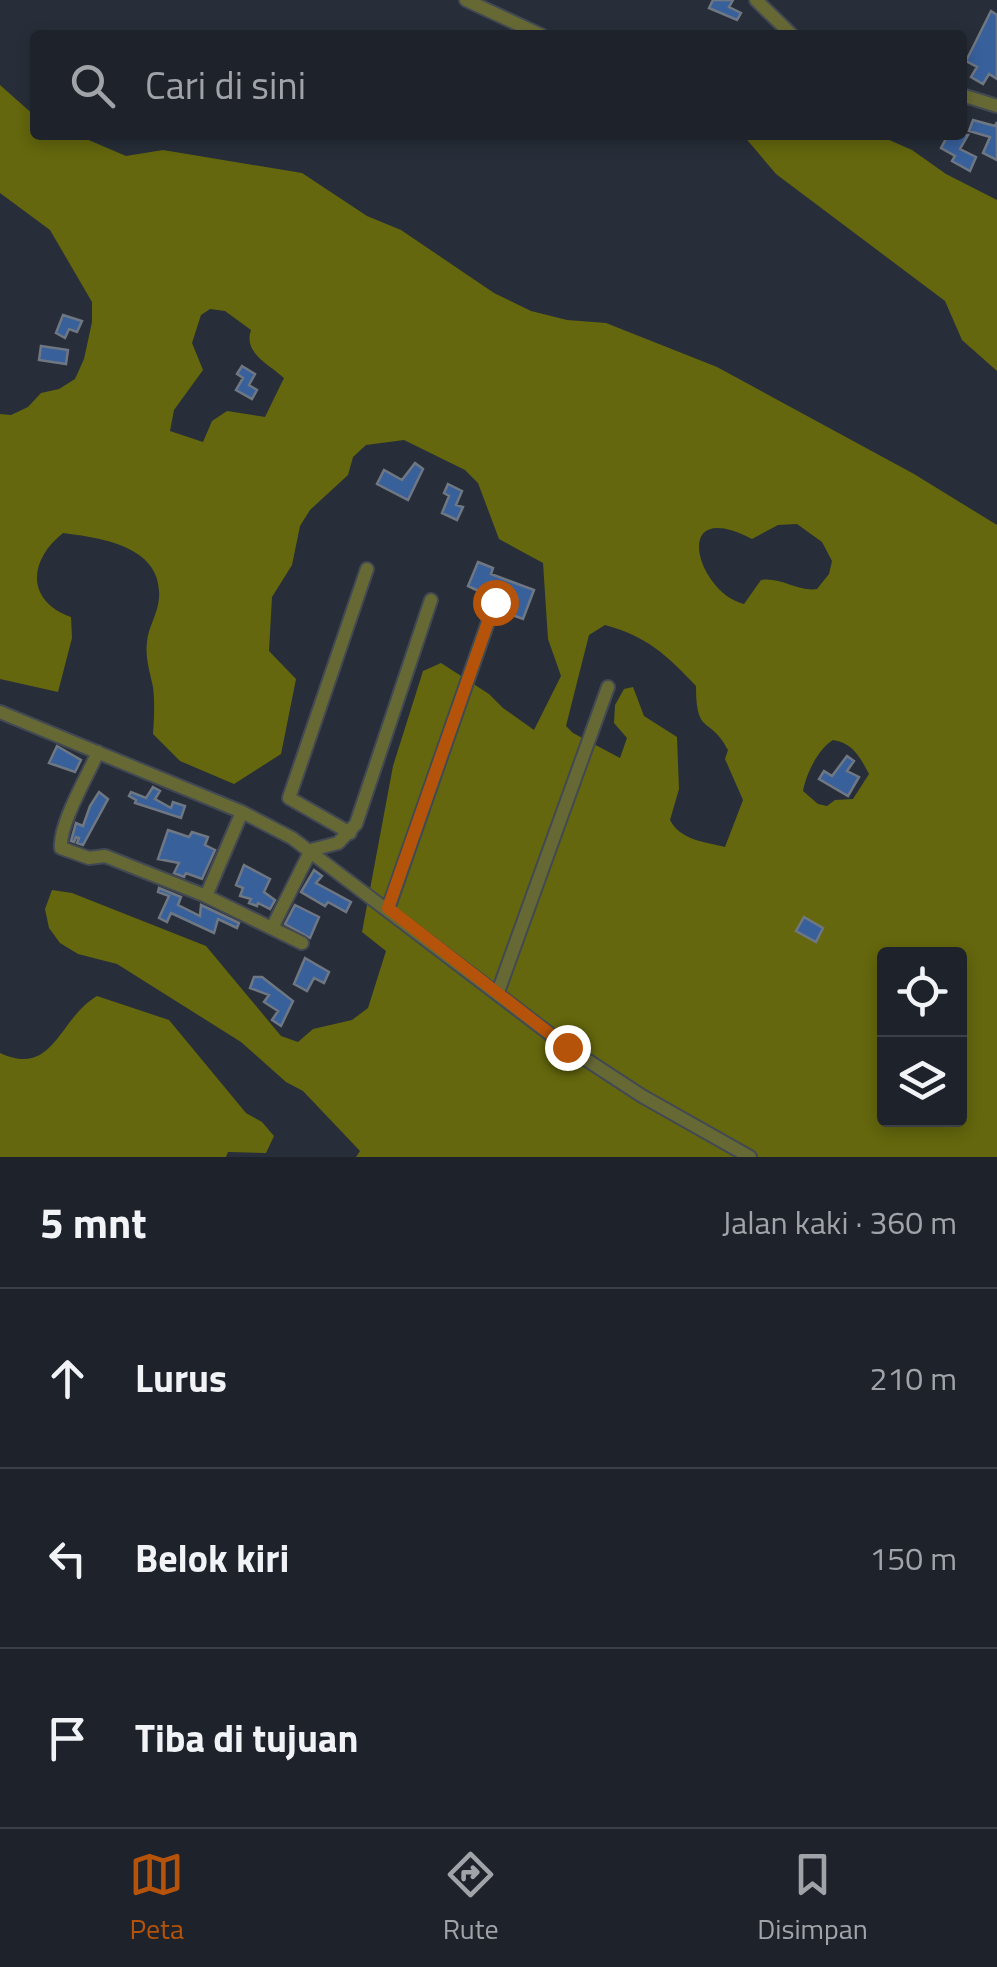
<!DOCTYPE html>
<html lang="id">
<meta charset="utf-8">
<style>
body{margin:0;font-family:"Titillium Web",sans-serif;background:#2a2f37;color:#f1f3f6}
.controls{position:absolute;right:30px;bottom:30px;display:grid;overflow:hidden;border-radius:10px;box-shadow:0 5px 15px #0003}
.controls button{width:90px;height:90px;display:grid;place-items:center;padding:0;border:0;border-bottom:2px solid #3b3f47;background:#1d222b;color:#f1f3f6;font:50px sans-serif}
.stop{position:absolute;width:30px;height:30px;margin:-22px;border:8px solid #b45309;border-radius:50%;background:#fff}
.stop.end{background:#b45309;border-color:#fff;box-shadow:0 2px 10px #0008}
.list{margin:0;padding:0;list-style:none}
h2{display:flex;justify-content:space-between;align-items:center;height:130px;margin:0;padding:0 40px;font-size:42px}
h2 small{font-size:32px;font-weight:400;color:#a0a4a9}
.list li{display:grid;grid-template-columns:65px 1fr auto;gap:30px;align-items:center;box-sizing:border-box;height:180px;padding:0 40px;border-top:2px solid #3b3f47}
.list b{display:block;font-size:38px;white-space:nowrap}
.list em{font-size:32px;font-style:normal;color:#a0a4a9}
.icon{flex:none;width:55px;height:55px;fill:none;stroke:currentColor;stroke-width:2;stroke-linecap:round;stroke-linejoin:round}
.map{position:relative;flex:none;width:997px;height:1157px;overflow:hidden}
.search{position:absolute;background:#1d222b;box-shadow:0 5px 15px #0003;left:30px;right:30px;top:30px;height:110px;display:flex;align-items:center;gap:25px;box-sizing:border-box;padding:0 35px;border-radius:10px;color:#a0a4a9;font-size:38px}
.sheet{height:670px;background:#1d222b}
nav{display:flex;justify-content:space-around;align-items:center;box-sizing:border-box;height:140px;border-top:2px solid #3b3f47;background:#1d222b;font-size:28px;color:#a0a4a9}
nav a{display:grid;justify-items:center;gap:5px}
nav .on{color:#b45309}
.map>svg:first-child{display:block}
.forest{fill:#64670d;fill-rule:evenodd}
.building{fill:#38609b;stroke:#6f7783;stroke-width:2.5}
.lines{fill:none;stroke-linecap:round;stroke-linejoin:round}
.minor-casing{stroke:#424953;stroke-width:16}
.minor{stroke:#676935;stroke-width:12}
.route{stroke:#b45309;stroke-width:12}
</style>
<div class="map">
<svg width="997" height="1157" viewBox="0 0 997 1157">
<rect width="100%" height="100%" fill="#272e39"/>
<path class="forest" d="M 0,85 L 35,116 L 35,135 L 77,135 L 126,156 L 163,150 L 302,173 L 367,216 L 401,230 L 494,293 L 531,311 L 567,320 L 606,323 L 717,367 L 914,474 L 997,525 L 997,1157 L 356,1157 L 360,1151 L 303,1091 L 286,1082 L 241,1042 L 117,964 L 78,954 L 60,943 L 49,928 L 45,909 L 52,890 L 72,893 L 206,946 L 281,1036 L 298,1042 L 313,1029 L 352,1020 L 368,1008 L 386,951 L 362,932 L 393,766 L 423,671 L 441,663 L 489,694 L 503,708 L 534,730 L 561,676 L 548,639 L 543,563 L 499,539 L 478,483 L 465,470 L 404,440 L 366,445 L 353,457 L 348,475 L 310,510 L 300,526 L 292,565 L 272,597 L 269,651 L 296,679 L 281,754 L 234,784 L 180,761 L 153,734 C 154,718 155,703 153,687 C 150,672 145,658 147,642 C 148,627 158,614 159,598 C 163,546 101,538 63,533 C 28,561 26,601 71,617 L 72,638 L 58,692 L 0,679 L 0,414 L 11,415 L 28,407 L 41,393 L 59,389 L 75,379 L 84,359 L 92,322 L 92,302 L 50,230 L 0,193 ZM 210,309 L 225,311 L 251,330 C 243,353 269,364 284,378 L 265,417 L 227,411 L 212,421 L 203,442 L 170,431 L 174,410 L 203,370 L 192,343 L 201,315 ZM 797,524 L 822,542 L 832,561 L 829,574 L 817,589 C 798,592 781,577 761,580 L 744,604 C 697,593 669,496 752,539 L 778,525 ZM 605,625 C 646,636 667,655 696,686 C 696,737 710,715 728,750 L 725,759 L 743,800 L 725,847 C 705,842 680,840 670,820 L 679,789 L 677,737 L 644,716 L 633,687 L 624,689 L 615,705 L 614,723 L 627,738 L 620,758 L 573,733 L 566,726 L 589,635 ZM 833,740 C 853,743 860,757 869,774 L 853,799 L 835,800 L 827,806 L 818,804 L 803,791 C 806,774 818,749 833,740 ZM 884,954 L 960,954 L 960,1120 L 884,1120 Z
M 743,135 L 878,135 L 912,150 L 946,174 L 997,200 L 997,371 L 962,340 L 945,301 L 776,174 Z
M 97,996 L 169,1020 L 246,1113 L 262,1122 L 274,1136 L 266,1153 L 228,1152 L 226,1157 L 0,1157 L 0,1053 C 54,1078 58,1019 97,996 Z"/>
<path class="building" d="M 713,0 L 733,0 L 729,7 L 741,13 L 737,20 L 709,8 Z
M 991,11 L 997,15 L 997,79 L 989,74 L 983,84 L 971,77 L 977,67 L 966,61 Z
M 973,120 L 995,126 L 997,122 L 997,160 L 983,153 L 990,137 L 969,131 Z
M 948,135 L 968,135 L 960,149 L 976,157 L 970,171 L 952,161 L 955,156 L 941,148 Z
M 63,315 L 82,321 L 77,332 L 69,329 L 65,338 L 56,333 Z
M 41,346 L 68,350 L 66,364 L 39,360 Z
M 242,366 L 255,374 L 249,385 L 257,390 L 252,399 L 236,390 L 243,378 L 237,374 Z
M 415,463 L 423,469 L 408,500 L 377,484 L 384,470 L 402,480 Z
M 448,484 L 462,491 L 456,505 L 463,507 L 457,520 L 442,513 L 449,496 L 444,493 Z
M 478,562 L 493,568 L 491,574 L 534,590 L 523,619 L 512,615 L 517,597 L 486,587 L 483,593 L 468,586 Z
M 57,746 L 81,760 L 75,772 L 49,763 Z
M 847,756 L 854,761 L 847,771 L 859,777 L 848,796 L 819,779 L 824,771 L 832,776 Z
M 153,787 L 160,791 L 155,799 L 171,808 L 173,802 L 185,806 L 181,818 L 135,803 L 136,800 L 129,796 L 131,792 L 146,798 Z
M 99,792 L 108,799 L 83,845 L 77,843 L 79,838 L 76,837 L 74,842 L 71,841 L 76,823 L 83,826 L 90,806 Z
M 168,830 L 189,837 L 192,832 L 208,837 L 205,845 L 215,850 L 202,879 L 186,873 L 184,877 L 174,873 L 179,863 L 158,859 Z
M 244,865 L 270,879 L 264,892 L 275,900 L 270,909 L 258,903 L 257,906 L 249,903 L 251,899 L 240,896 L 243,888 L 236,885 Z
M 314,870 L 322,876 L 316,883 L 351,902 L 346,912 L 328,902 L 325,906 L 301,892 Z
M 159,888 L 181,897 L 178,905 L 200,916 L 201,905 L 239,923 L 237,928 L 218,919 L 214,933 L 171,913 L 167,922 L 159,918 L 169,896 L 158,892 Z
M 295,905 L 319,917 L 310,938 L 285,924 Z
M 804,917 L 823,928 L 816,942 L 796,931 Z
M 305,958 L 329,972 L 324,983 L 314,978 L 307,991 L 294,984 Z
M 254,977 L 262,977 L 293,1001 L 281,1026 L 272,1020 L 278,1011 L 264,1002 L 269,995 L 250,988 Z"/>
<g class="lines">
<defs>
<path id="minor" d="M 466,0 L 541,35
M 756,0 L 792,35
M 962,95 L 997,106
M 0,712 L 242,812 L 292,838 L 567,1047 L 642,1096 L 750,1157
M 98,752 C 87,777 59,824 61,848 L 89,858 L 105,856 L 206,896 L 302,943
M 350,833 L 289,798 L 367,569
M 206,896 L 242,812
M 388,909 L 495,602
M 272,928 L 311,850 L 338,843 L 356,824 L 431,600
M 498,992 L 608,687"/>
</defs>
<use href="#minor" class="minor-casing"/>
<use href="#minor" class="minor"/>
</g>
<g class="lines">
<path class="route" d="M 495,602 L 388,908 L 567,1047"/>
</g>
</svg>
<div class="controls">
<button><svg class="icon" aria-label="locate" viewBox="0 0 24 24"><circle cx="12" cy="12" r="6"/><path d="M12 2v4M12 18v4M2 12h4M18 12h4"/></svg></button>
<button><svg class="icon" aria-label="layers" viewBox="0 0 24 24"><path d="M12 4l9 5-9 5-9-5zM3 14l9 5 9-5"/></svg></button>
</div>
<div class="stop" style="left:495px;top:602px"></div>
<div class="stop end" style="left:567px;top:1047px"></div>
<div class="search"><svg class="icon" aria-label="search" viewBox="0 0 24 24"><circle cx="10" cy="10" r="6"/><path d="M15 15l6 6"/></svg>Cari di sini</div>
</div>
<section class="sheet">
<h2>5 mnt<small>Jalan kaki · 360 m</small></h2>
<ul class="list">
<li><svg class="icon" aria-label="ahead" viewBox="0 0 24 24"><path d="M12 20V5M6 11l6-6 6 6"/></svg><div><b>Lurus</b></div><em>210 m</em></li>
<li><svg class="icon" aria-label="left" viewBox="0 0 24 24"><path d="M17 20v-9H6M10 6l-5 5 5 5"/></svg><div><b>Belok kiri</b></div><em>150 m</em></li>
<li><svg class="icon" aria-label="arrive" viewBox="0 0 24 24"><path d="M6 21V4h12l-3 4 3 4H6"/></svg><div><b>Tiba di tujuan</b></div></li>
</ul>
</section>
<nav>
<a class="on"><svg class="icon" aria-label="map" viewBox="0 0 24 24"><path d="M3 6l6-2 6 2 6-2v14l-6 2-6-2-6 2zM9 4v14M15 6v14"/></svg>Peta</a>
<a><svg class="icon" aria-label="directions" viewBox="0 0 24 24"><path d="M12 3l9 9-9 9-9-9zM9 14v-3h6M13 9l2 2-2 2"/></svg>Rute</a>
<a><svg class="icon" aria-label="saved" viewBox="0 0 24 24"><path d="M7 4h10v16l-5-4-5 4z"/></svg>Disimpan</a>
</nav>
